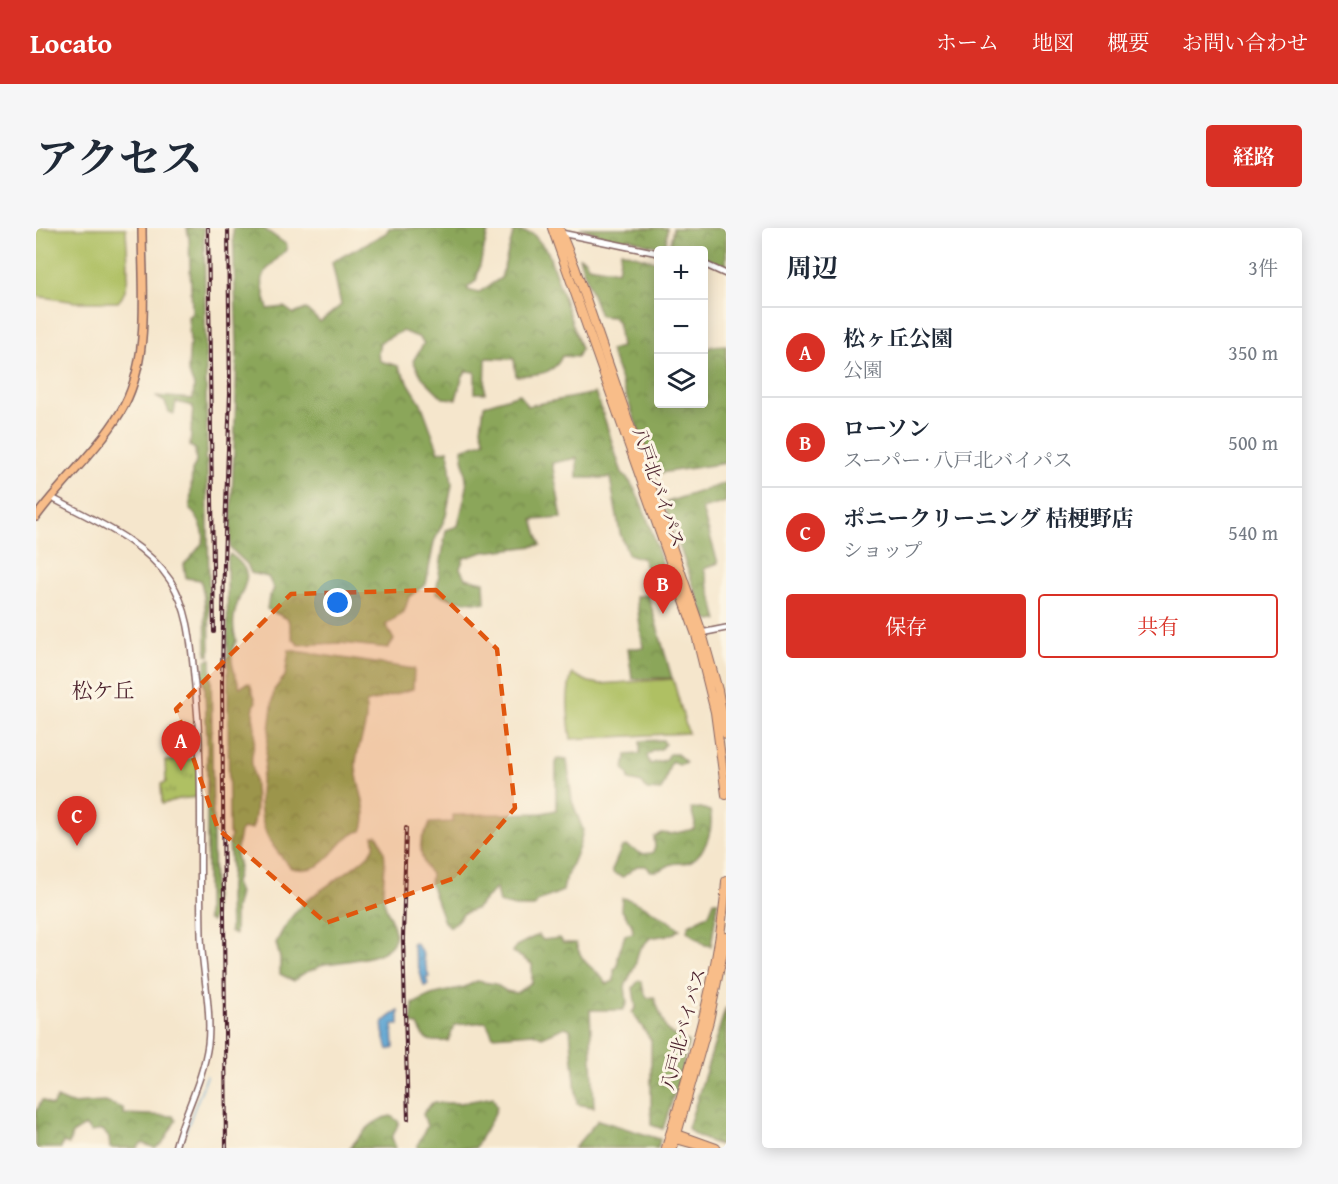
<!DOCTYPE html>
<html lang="ja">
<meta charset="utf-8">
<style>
body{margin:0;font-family:"Gentium Book Plus","Noto Serif JP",serif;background:#f6f6f7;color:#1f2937}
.controls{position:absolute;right:18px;top:18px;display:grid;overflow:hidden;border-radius:6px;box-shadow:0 3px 15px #0003}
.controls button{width:54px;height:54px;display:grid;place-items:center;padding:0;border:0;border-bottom:2px solid #e0e1e3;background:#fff;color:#1f2937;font:30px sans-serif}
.you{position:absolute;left:302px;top:375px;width:21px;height:21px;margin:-15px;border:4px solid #fff;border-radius:50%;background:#1a73e8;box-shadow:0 0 0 9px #1a73e833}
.badge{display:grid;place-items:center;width:39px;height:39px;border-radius:50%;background:#d93025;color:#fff;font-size:20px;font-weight:700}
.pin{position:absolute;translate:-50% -50px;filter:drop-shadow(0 2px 3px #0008)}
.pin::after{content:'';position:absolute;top:32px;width:21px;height:18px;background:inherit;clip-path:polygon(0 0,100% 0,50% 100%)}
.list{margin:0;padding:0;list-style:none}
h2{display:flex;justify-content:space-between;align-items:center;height:78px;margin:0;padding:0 24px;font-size:26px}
h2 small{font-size:20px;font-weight:400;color:#747a83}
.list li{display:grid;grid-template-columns:39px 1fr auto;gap:18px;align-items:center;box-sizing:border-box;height:90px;padding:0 24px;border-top:2px solid #e0e1e3}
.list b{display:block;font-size:22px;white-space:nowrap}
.list p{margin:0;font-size:20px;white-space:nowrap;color:#747a83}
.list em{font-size:20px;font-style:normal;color:#747a83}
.actions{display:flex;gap:12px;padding:18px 24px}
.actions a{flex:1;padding:14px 0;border:2px solid #d93025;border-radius:6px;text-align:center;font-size:21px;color:#d93025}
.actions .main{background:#d93025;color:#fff}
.icon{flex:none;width:33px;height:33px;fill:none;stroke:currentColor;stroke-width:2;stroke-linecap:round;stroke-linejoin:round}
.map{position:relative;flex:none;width:690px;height:920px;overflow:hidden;border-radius:6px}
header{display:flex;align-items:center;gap:36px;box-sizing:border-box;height:84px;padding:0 30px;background:#d93025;color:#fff}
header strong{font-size:28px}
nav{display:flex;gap:33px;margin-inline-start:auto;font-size:21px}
.intro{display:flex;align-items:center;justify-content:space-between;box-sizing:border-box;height:144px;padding:0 36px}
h1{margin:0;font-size:42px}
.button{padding:15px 27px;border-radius:6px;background:#d93025;color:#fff;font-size:21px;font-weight:700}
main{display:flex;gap:36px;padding:0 36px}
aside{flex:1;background:#fff;border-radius:6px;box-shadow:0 3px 15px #0003}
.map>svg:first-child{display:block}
.grass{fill:#afc064;stroke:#7c7048;stroke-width:1.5}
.forest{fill:url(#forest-crowns);stroke:#6a6242;stroke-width:1.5}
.park{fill:url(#park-tufts);stroke:#7c7048;stroke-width:1.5}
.water{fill:url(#water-ripples);stroke:#52617e;stroke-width:1.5}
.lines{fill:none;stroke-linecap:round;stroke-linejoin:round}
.stream{stroke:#5aa3d1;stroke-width:1.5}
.minor-casing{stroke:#866563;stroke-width:8}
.major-casing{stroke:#866563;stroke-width:10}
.highway-casing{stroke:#866563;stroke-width:10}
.minor{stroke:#fff;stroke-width:5}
.major{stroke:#f8bd89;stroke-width:7}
.highway{stroke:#f8bd89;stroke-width:8}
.rail-casing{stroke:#4a1f2b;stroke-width:4}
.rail{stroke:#fcf5e5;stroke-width:1.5;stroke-dasharray:4.5;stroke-linecap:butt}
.marked{fill:#e0560e;fill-opacity:0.2;stroke:#e0560e;stroke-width:4.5;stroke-dasharray:12 8;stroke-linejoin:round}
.labels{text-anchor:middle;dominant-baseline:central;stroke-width:6;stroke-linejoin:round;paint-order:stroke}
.street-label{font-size:18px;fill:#4a1f2b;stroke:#fcf5e5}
.quarter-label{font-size:21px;fill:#4a1f2b;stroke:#fcf5e5}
</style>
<header>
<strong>Locato</strong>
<nav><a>ホーム</a><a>地図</a><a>概要</a><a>お問い合わせ</a></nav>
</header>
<div class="intro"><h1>アクセス</h1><a class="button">経路</a></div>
<main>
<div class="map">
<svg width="690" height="920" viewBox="0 0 690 920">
<defs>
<pattern id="forest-crowns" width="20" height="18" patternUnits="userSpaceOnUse" patternTransform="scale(1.5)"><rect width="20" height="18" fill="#8ba65a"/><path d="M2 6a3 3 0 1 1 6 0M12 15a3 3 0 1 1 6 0" fill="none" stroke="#74874b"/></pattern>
<pattern id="park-tufts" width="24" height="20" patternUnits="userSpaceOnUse" patternTransform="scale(1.5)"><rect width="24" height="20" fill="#afc064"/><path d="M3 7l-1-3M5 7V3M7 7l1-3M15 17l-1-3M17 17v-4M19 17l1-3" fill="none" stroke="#909b53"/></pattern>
<pattern id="water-ripples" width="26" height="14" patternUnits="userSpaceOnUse" patternTransform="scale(1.5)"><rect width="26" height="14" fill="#5aa3d1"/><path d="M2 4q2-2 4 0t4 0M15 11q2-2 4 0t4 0" fill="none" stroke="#4c84aa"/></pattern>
</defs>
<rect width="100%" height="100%" fill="#fcf5e5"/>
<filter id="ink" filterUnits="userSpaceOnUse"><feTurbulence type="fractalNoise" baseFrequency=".0167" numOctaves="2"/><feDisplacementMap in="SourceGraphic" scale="12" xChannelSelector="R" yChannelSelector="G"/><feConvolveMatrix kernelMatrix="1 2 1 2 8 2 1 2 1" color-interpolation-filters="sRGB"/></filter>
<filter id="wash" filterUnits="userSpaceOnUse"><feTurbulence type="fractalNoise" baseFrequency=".008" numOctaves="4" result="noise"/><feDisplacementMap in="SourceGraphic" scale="24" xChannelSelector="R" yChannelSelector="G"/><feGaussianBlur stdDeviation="1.35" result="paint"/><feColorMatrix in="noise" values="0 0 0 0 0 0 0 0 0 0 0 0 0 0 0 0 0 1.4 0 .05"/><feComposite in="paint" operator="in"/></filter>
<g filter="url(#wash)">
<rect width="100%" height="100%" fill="#f5e6cc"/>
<path class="grass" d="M 0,0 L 90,0 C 90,20 98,60 82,74 L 40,74 L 0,68 Z
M 536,446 L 553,454 L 564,456 L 637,451 L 652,505 L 535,511 C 532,488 529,468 536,446 Z"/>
<path class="forest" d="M 151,0 L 168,0 L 171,222 L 169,230 L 171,233 L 174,428 L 170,427 L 169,376 L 165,352 L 150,350 L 148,336 C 152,333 165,318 167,313 C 170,304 161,287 154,282 L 156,243 L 160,234 L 159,221 L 154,218 L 157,178 L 140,174 L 138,186 L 133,184 L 129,174 L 120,169 L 120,168 L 157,171 L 158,158 L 152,143 L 154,112 L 152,89 L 156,84 L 153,11 Z
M 197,0 L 227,0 L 251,17 L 250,22 C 224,49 222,43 232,81 L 248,79 L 258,86 L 270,81 L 284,94 L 305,77 L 296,34 L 350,5 L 353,0 L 453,0 L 440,53 L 432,59 L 432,62 L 442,65 L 465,50 L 478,2 L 497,6 L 512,24 L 545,121 L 541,129 L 526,128 C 518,148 499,146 480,148 L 478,131 L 450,130 L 449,165 L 439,165 L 439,144 L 430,143 L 426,150 L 420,171 L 407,170 L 386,149 L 377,133 L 388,115 L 382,109 L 366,103 L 344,114 L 342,126 L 344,133 L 362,138 L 385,175 L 403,224 L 412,222 L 416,257 L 410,288 L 398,314 L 390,356 L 373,369 L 368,384 L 350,397 L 358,412 L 352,420 L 304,415 L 263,417 L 257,411 L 252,391 L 231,381 L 233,369 L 238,361 L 232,349 L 215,345 L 211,336 L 194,320 L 200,170 L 201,117 Z
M 544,0 L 631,0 L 630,20 L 610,16 L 593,10 L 584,13 Z
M 637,0 L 690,0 L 690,40 L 668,30 L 668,22 L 633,21 Z
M 585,23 L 622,34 L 622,176 L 668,176 L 668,123 L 676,118 L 690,117 L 690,235 L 618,246 L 574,122 L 585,119 L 582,95 L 577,89 L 564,88 C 557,68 549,49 543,29 L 549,31 L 552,38 L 582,43 Z
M 559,165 C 571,192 576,220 587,247 C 603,255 624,330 631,350 L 617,357 L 607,331 L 592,326 L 584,305 L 574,250 L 541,250 L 541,230 L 516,235 L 526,290 L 497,292 L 505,317 L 448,324 L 428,330 L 424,340 L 429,350 L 448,354 L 449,375 L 418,372 L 400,365 L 410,302 L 422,298 L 431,259 L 426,221 L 449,213 L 445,201 L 448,177 L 484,166 L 491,178 Z
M 690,255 L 690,274 L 666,281 L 682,335 L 668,341 L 682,392 L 674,393 L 669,390 L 628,275 Z
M 194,326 C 225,348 204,358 199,384 C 196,395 198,403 200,413 C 191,428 198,444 204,459 L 212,455 L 214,456 L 220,473 C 213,489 221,494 219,509 C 219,518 214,527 216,536 C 219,556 223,582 216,601 L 207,601 L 204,604 L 200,626 L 203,639 L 199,655 L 203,665 L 199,681 L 199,707 L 194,704 L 193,669 L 195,642 L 193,614 L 195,608 L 193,605 L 191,331 Z
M 612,367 L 636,450 L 596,451 L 592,420 L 607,420 L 600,368 Z
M 253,422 L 378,441 L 377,461 L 330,475 C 329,480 331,484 330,489 C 330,506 319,521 320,539 C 321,560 335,584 326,603 C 298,607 296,650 255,640 C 248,632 240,623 234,613 C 223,595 221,562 228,542 L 238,462 L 249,448 Z
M 175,431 L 178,686 L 175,694 L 171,691 L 171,520 L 169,461 L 165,442 L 170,442 L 170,432 Z
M 627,512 L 629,516 L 625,521 L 617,523 L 611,528 L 614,536 L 629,532 L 633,526 L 641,526 L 650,534 L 643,537 L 635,533 L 628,557 L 624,563 L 611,562 L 606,555 L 593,552 L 592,546 L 588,542 L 590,527 L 604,526 L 604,513 Z
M 520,531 L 531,532 L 536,573 L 547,602 L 543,619 L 529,652 L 527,663 L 502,673 L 498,679 L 479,679 L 463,675 L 460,660 L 439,681 L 428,685 L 415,699 L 408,694 L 394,655 L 395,646 C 387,638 381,619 387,608 C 390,603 392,601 394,595 L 417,594 L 417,587 L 506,585 L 520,582 Z
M 665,580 L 674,583 C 678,599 671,624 655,633 C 650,636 642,634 636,636 C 628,639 625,644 615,643 L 610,638 L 601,638 L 587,649 L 578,646 L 576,642 L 586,619 L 591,618 L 606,626 L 616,625 L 619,620 L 618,609 L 625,605 L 635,606 L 658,601 L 659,595 L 655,581 Z
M 341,607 C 354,626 347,644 347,666 C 347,680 358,692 359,706 C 360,732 307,733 288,736 C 275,745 271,740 258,753 L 244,746 L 244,730 L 240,715 C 247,700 258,684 270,673 C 283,662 336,630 338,618 C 339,615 338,612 337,608 Z
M 586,670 C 597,670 634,693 644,701 L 637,706 L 614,710 L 603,722 L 599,738 L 589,758 L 591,776 L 587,782 L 554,782 L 558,879 L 541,876 L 534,801 L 529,799 L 506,809 L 497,805 L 457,808 L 450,794 L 419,797 L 412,813 C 394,814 389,815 382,797 L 375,796 L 377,776 L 395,767 L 429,759 L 441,753 L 459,756 L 470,763 L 480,765 L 496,754 L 496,736 L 477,724 L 480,718 L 502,707 L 507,712 L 524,710 L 527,715 L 540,715 C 547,740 559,738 571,756 L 578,753 L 578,741 L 582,738 L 582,728 L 589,707 L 597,705 L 596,697 L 585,681 Z
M 678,673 L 682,673 L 675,718 L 669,717 L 651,703 L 653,697 L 673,686 Z
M 603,752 L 606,754 L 607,761 L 611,770 L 618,769 L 630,801 L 634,805 L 652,814 C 651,823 647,830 647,839 L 627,901 L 615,897 L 615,812 L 596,784 L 600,780 L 597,760 Z
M 690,779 L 690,920 L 689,920 C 677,913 660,911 652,900 Z
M 457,869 L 461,879 L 458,887 L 439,920 L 382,920 L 382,916 L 391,898 L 387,886 L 396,875 L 424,875 Z
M 21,870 L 35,876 L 69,874 L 87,880 L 88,886 L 137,888 L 140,892 L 126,916 L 119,920 L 106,915 L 101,920 L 74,920 L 73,910 L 67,902 L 55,904 L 49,898 L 36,906 L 33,916 L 27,914 L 25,920 L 0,920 L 0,884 L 6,872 L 16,878 Z
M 355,888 L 363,894 L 356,910 L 360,920 L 314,920 C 325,906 337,891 355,888 Z
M 562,892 L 624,911 L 622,920 L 538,920 Z"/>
<path class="park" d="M 161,530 L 162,569 L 143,571 L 126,576 L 125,556 L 130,554 L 129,533 Z"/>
<path class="water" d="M 379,715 L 386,724 L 393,749 L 390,749 L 392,757 L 388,758 L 376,716 Z
M 363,783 L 363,797 L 357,797 L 358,820 L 352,822 C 346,798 340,796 363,783 Z"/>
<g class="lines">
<path class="stream" d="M 143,920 L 171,848"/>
</g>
</g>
<g filter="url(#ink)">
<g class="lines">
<defs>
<path id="minor" d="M 525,5 L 622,25
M 668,36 L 690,46
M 16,270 C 57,292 107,312 134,352 C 153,381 155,415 158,448 C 168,534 163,621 165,707 C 166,742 176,782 172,816 C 167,853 148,885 139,920
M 665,405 L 690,400"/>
<path id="major" d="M 0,289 C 26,253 61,223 84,185 C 116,133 106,59 106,0"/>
<path id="highway" d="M 516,0 L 660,407 L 679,484 L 690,567
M 523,0 L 539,39 L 666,405 L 682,462 L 690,506
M 630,920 C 656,832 684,744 690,653
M 637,920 L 673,793 L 690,709
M 672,920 L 640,911 L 634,906 L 641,906 L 680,920"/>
</defs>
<use href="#minor" class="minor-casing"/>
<use href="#major" class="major-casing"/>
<use href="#highway" class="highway-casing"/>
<use href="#minor" class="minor"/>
<use href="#major" class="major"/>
<use href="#highway" class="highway"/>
<defs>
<path id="rail" d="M 172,0 L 178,404
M 370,600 L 367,710 L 372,891
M 190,920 L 186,451 L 188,334 L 194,165 L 192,0"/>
</defs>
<use href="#rail" class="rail-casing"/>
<use href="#rail" class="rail"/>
</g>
</g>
<path class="marked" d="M 400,362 L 461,421 L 479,580 L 419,650 L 290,695 L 182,601 L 140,481 L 255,366 Z"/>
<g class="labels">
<g class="street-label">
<text transform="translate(623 259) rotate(71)">八戸北バイパス</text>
<text transform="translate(647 801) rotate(-75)">八戸北バイパス</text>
</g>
<g class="quarter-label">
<text x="67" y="462">松ケ丘</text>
</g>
</g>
</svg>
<div class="controls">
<button>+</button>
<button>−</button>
<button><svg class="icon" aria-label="layers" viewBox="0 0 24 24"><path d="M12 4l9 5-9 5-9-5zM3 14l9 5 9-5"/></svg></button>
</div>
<div class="you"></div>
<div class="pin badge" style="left:145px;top:543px">A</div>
<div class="pin badge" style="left:627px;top:386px">B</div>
<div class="pin badge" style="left:41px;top:618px">C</div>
</div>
<aside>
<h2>周辺<small>3件</small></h2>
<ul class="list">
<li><span class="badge">A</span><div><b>松ヶ丘公園</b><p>公園</p></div><em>350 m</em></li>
<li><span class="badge">B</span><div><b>ローソン</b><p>スーパー · 八戸北バイパス</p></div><em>500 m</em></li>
<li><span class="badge">C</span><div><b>ポニークリーニング 桔梗野店</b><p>ショップ</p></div><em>540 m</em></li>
</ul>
<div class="actions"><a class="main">保存</a><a>共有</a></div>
</aside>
</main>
